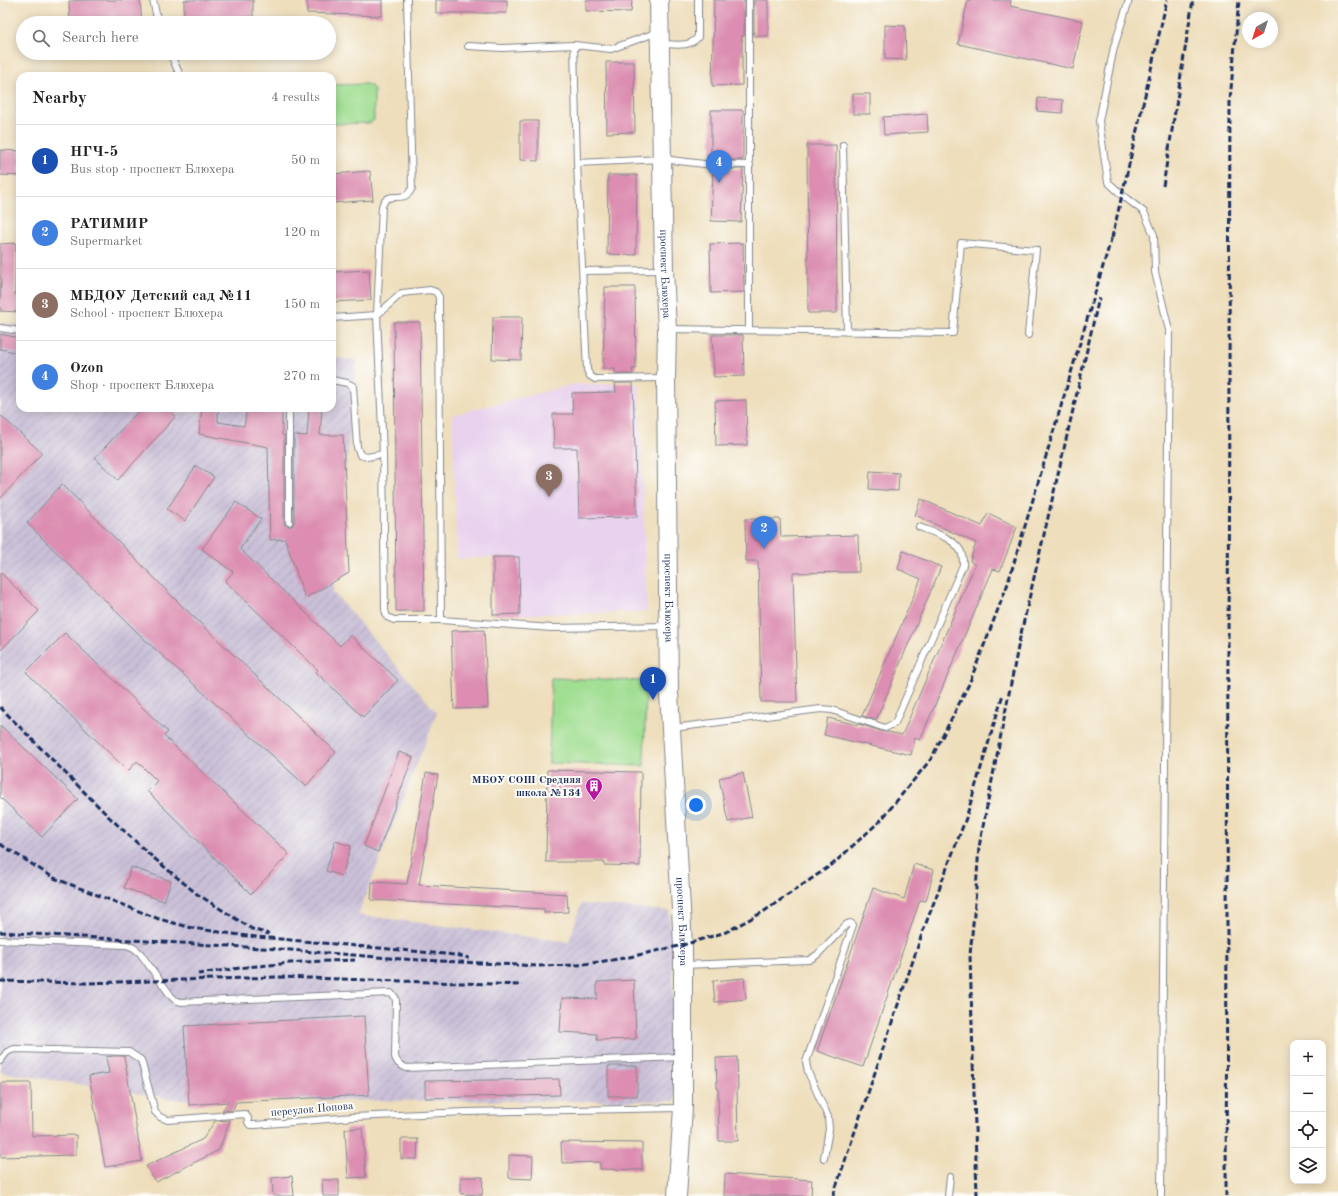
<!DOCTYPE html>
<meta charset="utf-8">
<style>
body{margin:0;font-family:"Old Standard TT",serif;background:#f2f2f2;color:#202124}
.controls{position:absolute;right:12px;bottom:12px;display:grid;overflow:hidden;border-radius:8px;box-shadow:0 2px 10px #0003}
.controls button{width:36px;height:36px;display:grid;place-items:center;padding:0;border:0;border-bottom:1px solid #e0e0e0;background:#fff;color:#202124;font:20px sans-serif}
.compass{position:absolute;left:1242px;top:12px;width:36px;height:36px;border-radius:50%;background:#fff;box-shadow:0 2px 10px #0003;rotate:219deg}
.you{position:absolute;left:696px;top:805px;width:14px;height:14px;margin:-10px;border:3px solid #fff;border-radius:50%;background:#1a73e8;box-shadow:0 0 0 6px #1a73e833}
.badge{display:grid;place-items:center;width:26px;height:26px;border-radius:50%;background:#7c3aed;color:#fff;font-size:13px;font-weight:700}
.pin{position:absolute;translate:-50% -33px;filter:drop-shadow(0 1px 2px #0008)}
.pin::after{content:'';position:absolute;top:21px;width:14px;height:12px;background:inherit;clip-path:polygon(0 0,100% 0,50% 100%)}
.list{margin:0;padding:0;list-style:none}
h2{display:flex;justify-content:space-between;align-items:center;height:52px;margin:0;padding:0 16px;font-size:17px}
h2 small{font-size:13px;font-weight:400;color:#757577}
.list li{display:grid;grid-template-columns:26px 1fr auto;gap:12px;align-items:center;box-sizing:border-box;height:72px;padding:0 16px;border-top:1px solid #e0e0e0}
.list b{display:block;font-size:15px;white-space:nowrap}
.list p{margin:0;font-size:13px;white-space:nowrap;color:#757577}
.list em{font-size:13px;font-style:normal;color:#757577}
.icon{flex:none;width:22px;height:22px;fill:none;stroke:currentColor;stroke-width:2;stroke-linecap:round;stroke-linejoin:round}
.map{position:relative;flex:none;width:1338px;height:1196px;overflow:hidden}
.search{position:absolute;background:#fff;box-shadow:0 2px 10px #0003;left:16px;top:16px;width:320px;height:44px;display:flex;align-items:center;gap:10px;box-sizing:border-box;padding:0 14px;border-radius:22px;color:#757577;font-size:15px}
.panel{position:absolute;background:#fff;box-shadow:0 2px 10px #0003;left:16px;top:72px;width:320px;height:340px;border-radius:12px}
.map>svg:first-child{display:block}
.built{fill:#e8d2ee}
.industrial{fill:url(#industrial-furrows)}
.green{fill:#a0de92;stroke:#5e8678}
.building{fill:#dc8db1}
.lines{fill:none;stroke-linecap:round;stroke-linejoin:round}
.lane-casing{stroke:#84868d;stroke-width:8}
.secondary-casing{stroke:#84868d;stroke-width:20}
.lane{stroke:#fff;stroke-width:6}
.secondary{stroke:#fff;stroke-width:18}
.rail{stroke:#1b2f5e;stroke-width:3;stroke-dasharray:6 3;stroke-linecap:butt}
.labels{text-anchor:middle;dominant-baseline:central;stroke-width:4;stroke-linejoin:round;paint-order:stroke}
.street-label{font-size:11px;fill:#1b2f5e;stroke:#fdfcf7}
.poi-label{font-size:11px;font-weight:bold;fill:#1b2f5e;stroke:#fdfcf7;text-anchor:end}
</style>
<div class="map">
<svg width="1338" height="1196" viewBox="0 0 1338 1196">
<defs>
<pattern id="industrial-furrows" width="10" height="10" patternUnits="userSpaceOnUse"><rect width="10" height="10" fill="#c9bfd7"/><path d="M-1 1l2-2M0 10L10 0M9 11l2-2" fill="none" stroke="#aca4bb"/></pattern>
</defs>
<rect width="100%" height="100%" fill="#fdfcf7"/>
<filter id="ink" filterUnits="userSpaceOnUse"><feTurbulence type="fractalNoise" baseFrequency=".025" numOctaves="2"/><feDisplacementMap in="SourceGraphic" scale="8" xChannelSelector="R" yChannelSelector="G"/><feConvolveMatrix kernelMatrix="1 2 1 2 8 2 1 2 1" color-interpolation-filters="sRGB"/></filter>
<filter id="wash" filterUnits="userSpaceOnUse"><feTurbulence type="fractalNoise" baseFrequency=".012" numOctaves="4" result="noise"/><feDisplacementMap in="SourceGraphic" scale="16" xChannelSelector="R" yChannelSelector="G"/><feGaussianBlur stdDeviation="0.9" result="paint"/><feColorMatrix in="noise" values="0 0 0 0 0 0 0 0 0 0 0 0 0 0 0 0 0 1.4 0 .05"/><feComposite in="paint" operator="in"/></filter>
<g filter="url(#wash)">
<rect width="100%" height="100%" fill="#eedebc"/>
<path class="built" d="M 575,384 L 639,384 L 647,612 L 493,615 L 493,557 L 457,559 L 452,415 Z"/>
<path class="industrial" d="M 0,323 L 20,325 L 20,408 L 332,408 L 332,358 L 357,360 L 333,592 L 437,713 L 358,915 L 569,942 L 581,904 L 670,911 L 676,1061 L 675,1101 L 181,1100 L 0,1072 Z"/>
<path class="green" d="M 366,84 L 371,86 L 374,90 L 374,120 L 370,123 L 332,124 L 332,85 Z
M 551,678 L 646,681 L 644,766 L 549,763 Z"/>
<g id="blocks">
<path class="building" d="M 88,0 L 140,0 L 142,23 L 70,23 L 69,1 Z
M 184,0 L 253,0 L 253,17 L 184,18 Z
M 307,0 L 382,0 L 382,16 L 307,13 Z
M 436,0 L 507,0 L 507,13 L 436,13 Z
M 586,0 L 632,0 L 631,12 L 586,11 Z
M 714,0 L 744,0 L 744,36 L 742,36 L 742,85 L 712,86 Z
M 754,0 L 768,0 L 768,36 L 754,36 Z
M 968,0 L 1011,0 L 1010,6 L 1083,21 L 1073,69 L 958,44 Z
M 885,25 L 905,26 L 906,60 L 885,59 Z
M 606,62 L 634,62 L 635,132 L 607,133 Z
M 853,94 L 870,94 L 870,114 L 853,114 Z
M 1038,98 L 1063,100 L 1062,113 L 1037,111 Z
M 711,110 L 743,110 L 743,160 L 713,160 L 713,154 L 711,154 Z
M 927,114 L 928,132 L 884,135 L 883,117 Z
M 520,121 L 538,121 L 538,161 L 520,160 Z
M 807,145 L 836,145 L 837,313 L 808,313 Z
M 0,150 L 20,151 L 20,176 L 0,175 Z
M 713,169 L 743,169 L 741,222 L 711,221 Z
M 370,171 L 373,200 L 332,203 L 332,174 Z
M 608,175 L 637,175 L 636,255 L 607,254 Z
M 16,243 L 15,294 L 20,294 L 20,312 L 0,311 L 1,278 L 0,278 L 0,244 Z
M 743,243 L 744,292 L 711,293 L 710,244 Z
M 369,270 L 371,300 L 332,302 L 332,272 Z
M 605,287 L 635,287 L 636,369 L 632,369 L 633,374 L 615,374 L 615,369 L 603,369 Z
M 493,317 L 522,317 L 521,360 L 492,359 Z
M 394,322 L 420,322 L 424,611 L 396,611 Z
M 0,334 L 20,338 L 20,353 L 0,349 Z
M 712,335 L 743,335 L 744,376 L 714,377 Z
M 615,383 L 633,383 L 637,517 L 579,518 L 577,448 L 554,448 L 553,414 L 573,414 L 572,393 L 616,392 Z
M 746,400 L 747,445 L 716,446 L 715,401 Z
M 141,408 L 167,408 L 176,416 L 118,480 L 95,458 Z
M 202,408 L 218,408 L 218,422 L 244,426 L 247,408 L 282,408 L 282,435 L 284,435 L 284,522 L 285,525 L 289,526 L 292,526 L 294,522 L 294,435 L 307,436 L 309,408 L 322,408 L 320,435 L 343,435 L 349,573 L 305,598 L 285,539 L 270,540 L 268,447 L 199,434 Z
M 0,415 L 42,453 L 0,499 Z
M 196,466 L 214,477 L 185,521 L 167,509 Z
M 870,471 L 899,473 L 898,491 L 869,489 Z
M 62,484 L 179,603 L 336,752 L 306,786 L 143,638 L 27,523 Z
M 921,499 L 982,526 L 988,513 L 1017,527 L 1000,571 L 993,569 L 920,740 L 915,738 L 911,755 L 824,735 L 828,718 L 858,725 L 859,724 L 884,732 L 888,732 L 902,735 L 975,565 L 970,561 L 976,543 L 915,515 Z
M 236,502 L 261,519 L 240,549 L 340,646 L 350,635 L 398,680 L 363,717 L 316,672 L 318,670 L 225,581 L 233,572 L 202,549 Z
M 745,519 L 780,519 L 781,537 L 858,535 L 859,572 L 793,573 L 797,702 L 761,702 L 758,561 L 746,561 Z
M 903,551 L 941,567 L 876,720 L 862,716 L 921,579 L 898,569 Z
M 493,557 L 519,557 L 520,614 L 493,615 Z
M 0,572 L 39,611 L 0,651 Z
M 484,630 L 488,708 L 454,709 L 451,631 Z
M 65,633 L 168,732 L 164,736 L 289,854 L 251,894 L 147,791 L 157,781 L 137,761 L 128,771 L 26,672 Z
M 0,725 L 78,799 L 42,837 L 0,797 Z
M 399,752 L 413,757 L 378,852 L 364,846 Z
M 547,770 L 641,772 L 640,866 L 604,865 L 604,862 L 546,862 Z
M 426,773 L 438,775 L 419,885 L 567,894 L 568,912 L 544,913 L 544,909 L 371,900 L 372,882 L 407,884 Z
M 743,773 L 752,817 L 728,822 L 719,778 Z
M 335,841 L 351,846 L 342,876 L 326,871 Z
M 914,864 L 934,870 L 926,901 L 920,900 L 863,1067 L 817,1051 L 873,888 L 904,899 Z
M 131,867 L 171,881 L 164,901 L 124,888 Z
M 744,978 L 746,999 L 715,1002 L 713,981 Z
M 634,980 L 636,1039 L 597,1040 L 597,1034 L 560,1032 L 562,998 L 597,999 L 597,982 Z
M 364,1016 L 369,1095 L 236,1102 L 233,1110 L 222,1111 L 228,1102 L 189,1105 L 184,1026 Z
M 113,1056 L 124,1056 L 142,1161 L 105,1167 L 89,1076 L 109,1073 L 106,1057 Z
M 737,1057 L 738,1088 L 737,1088 L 738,1141 L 719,1141 L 718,1088 L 717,1088 L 716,1058 Z
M 608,1066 L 637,1066 L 637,1096 L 608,1096 Z
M 559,1079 L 560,1095 L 425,1098 L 425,1081 Z
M 0,1083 L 31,1083 L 32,1136 L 76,1135 L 76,1155 L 0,1157 Z
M 230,1120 L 219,1150 L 156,1182 L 146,1166 L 203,1139 L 215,1121 Z
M 362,1128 L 366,1177 L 348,1178 L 345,1129 Z
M 401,1139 L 418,1139 L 417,1159 L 401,1159 Z
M 561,1142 L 642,1143 L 642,1170 L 600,1169 L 600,1162 L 562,1163 Z
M 509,1155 L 533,1156 L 532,1179 L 509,1178 Z
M 725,1174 L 812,1180 L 811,1196 L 724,1196 Z
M 292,1176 L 294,1196 L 273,1196 L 272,1178 Z
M 461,1177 L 483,1177 L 482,1195 L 461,1194 Z
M 322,1180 L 339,1180 L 339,1196 L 323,1196 Z"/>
</g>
</g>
<g filter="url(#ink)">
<use href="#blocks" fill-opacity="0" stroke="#84868d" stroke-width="1"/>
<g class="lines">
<defs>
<path id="lane" d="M 153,0 L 158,23
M 407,0 L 412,188 C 404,206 389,188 382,206 L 377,315 L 383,454 L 385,610 L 387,617 L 394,620 L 441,620 L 552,628 L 667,626
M 749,0 L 749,330
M 1129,0 L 1114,47 L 1099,121 L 1108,182 L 1122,195 L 1144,212 L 1154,235 L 1155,272 L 1169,330 L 1161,1196
M 661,44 C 673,44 690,48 698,37 L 698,0
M 574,45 L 577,163 L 587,370 L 590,376 L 595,379 L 664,378
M 468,46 L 502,48 L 574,45 L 611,49 L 658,32
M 170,53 L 179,73 L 179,76
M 843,145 L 847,332
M 577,163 L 662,159 L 704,164 L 750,165
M 583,271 L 662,270
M 332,318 L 377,315 L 402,293 L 430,290 L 436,292 L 439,297 L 441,620
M 0,328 L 20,331
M 668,329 L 953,333 L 961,243 L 1036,250 L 1028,335
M 332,380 L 347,383 L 353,386 L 357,447 L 360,455 L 367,457 L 383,454
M 289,408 L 289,522
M 673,728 L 821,709 L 832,710 L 885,728 L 895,723 L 963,565 C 963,560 963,554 960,550 C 952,537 932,532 919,527
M 0,940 L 127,945 L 134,948 L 140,953 L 171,996 L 175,1000 L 181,1002 L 391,993 L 395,997 L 396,1001 L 395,1057 L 398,1063 L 406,1068 L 681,1057
M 685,965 L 809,960 L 817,955 L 847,924 L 850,923 L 852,924 L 853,925 L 806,1062 L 808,1072 L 828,1117 L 829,1129 L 824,1158
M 0,1061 L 7,1052 L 14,1049 L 129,1052 L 141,1060 L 155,1112 L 160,1117 L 168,1120 L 245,1114 L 248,1118 L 248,1122 L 250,1125 L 255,1125 L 353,1117 L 466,1112 L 681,1108
M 948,1196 L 950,1177"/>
<g id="secondary">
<path id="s1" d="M 659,0 L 664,270 L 667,329 L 666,378 L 669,693 L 683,945 L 683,1108 L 677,1196"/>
</g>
</defs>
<use href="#lane" class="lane-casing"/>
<use href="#secondary" class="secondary-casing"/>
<use href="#lane" class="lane"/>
<use href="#secondary" class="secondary"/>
<path class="rail" d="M 1163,186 L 1193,0
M 1112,238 L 1167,0
M 0,707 L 108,816 L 149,854 L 197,894 L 252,929 L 269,934
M 0,844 L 54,878 L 159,919 L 192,928 L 247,936 L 455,955 L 469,958
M 0,932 L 278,949 L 402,959 L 538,966 L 578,965 L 625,958 L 683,945 L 726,932 L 763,912 L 833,864 L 881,820 L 931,759 L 969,684 L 1007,586 L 1113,233
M 198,974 L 247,967 L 302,962 L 355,960
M 0,981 L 86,983 L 278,977 L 522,985
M 833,1196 L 923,931 L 966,818 L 1003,694
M 977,1196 L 970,955 L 975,903 L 979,847 L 1019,642 L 1099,298
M 1226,1196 L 1230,100 L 1239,0"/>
</g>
</g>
<defs>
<symbol id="building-pin" viewBox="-11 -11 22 30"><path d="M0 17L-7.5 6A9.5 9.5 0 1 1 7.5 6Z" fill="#b5179e" stroke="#fdfcf7"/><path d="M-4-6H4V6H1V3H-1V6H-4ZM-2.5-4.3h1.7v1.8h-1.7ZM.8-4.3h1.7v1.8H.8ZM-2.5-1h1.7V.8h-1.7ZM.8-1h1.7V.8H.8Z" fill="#fff"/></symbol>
</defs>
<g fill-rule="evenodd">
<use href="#building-pin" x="584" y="776" width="20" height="27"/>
</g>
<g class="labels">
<g class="street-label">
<text stroke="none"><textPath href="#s1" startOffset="274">проспект Блюхера</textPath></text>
<text stroke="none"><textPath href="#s1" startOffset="598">проспект Блюхера</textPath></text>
<text stroke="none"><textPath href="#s1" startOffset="922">проспект Блюхера</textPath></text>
<text transform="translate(312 1110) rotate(-5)">переулок Попова</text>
</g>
<g class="poi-label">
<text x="581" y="780">МБОУ СОШ Средняя<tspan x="581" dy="13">школа №134</tspan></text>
</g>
</g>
</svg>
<div class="controls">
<button>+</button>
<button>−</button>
<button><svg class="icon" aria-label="locate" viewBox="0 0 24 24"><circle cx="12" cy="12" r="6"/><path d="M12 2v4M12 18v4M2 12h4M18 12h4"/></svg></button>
<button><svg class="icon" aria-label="layers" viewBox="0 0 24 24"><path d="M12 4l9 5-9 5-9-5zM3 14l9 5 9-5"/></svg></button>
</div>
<svg class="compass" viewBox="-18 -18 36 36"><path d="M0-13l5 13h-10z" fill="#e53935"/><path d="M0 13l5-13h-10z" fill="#757577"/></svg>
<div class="you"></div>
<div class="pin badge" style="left:653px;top:700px;background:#1a4fb4">1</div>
<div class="pin badge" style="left:764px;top:549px;background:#3f7fe0">2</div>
<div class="pin badge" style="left:549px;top:497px;background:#8d6e63">3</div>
<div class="pin badge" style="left:719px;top:183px;background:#3f7fe0">4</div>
<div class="search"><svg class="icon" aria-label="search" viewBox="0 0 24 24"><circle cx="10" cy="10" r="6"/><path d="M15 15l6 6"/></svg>Search here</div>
<section class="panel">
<h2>Nearby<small>4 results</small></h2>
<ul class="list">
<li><span class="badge" style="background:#1a4fb4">1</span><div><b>НГЧ-5</b><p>Bus stop · проспект Блюхера</p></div><em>50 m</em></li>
<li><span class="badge" style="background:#3f7fe0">2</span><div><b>РАТИМИР</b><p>Supermarket</p></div><em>120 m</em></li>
<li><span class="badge" style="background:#8d6e63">3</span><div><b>МБДОУ Детский сад №11</b><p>School · проспект Блюхера</p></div><em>150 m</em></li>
<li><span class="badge" style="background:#3f7fe0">4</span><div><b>Ozon</b><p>Shop · проспект Блюхера</p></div><em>270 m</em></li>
</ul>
</section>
</div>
